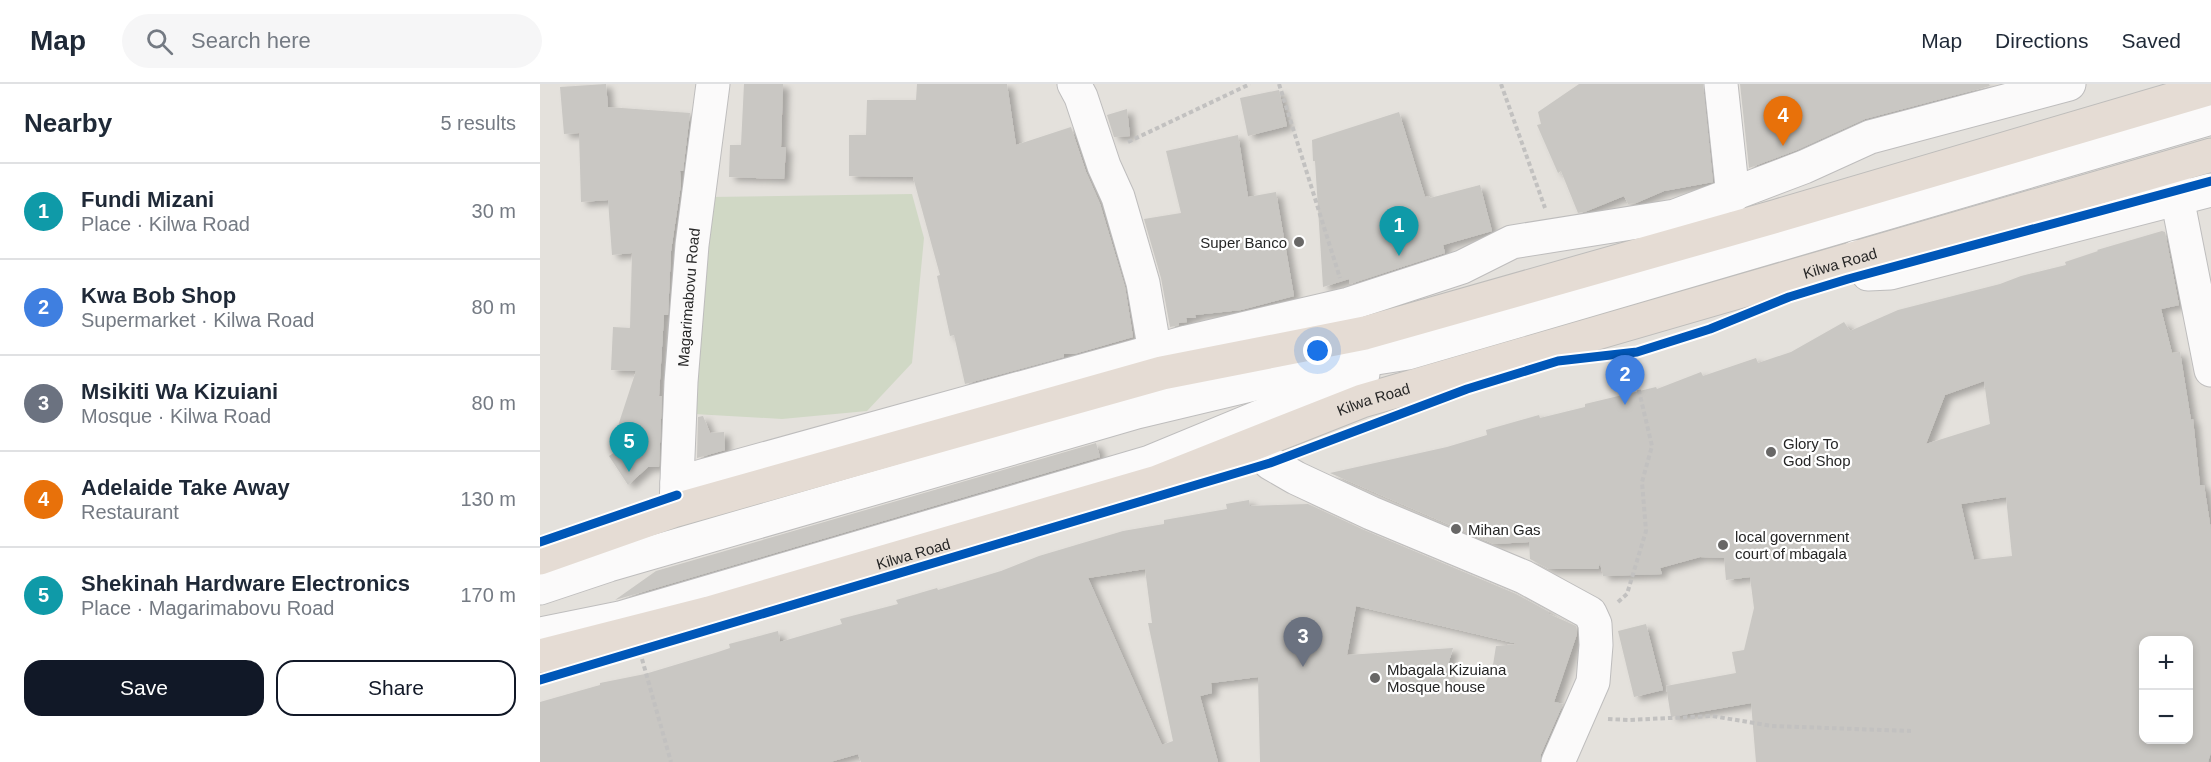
<!DOCTYPE html>
<meta charset="utf-8">
<style>
body{margin:0;font-family:Arial,sans-serif;background:#f6f6f7;color:#1f2937}
.controls{position:absolute;right:18px;bottom:18px;display:grid;overflow:hidden;border-radius:12px;box-shadow:0 3px 9px #0003}
.controls button{width:54px;height:54px;display:grid;place-items:center;padding:0;border:0;border-bottom:2px solid #e0e1e3;background:#fff;color:#1f2937;font:30px sans-serif}
.you{position:absolute;left:778px;top:267px;width:21px;height:21px;margin:-15px;border:4px solid #fff;border-radius:50%;background:#1a73e8;box-shadow:0 0 0 9px #1a73e833}
.badge{display:grid;place-items:center;width:39px;height:39px;border-radius:50%;background:#111827;color:#fff;font-size:20px;font-weight:700}
.pin{position:absolute;translate:-50% -50px;filter:drop-shadow(0 2px 3px #0008)}
.pin::after{content:'';position:absolute;top:32px;width:21px;height:18px;background:inherit;clip-path:polygon(0 0,100% 0,50% 100%)}
.list{margin:0;padding:0;list-style:none}
h2{display:flex;justify-content:space-between;align-items:center;height:78px;margin:0;padding:0 24px;font-size:26px}
h2 small{font-size:20px;font-weight:400;color:#747a83}
.list li{display:grid;grid-template-columns:39px 1fr auto;gap:18px;align-items:center;box-sizing:border-box;height:96px;padding:0 24px;border-top:2px solid #e0e1e3}
.list b{display:block;font-size:22px;white-space:nowrap}
.list p{margin:0;font-size:20px;white-space:nowrap;color:#747a83}
.list em{font-size:20px;font-style:normal;color:#747a83}
.actions{display:flex;gap:12px;padding:18px 24px}
.actions a{flex:1;padding:14px 0;border:2px solid #111827;border-radius:18px;text-align:center;font-size:21px;color:#111827}
.actions .main{background:#111827;color:#fff}
.icon{flex:none;width:33px;height:33px;fill:none;stroke:currentColor;stroke-width:2;stroke-linecap:round;stroke-linejoin:round}
.map{position:relative;flex:none;width:1671px;height:678px;overflow:hidden}
header{display:flex;align-items:center;gap:36px;box-sizing:border-box;height:84px;padding:0 30px;background:#fff;border-bottom:2px solid #e0e1e3}
header strong{font-size:28px}
nav{display:flex;gap:33px;margin-inline-start:auto;font-size:21px}
.search{width:420px;height:54px;background:#f6f6f7;display:flex;align-items:center;gap:15px;box-sizing:border-box;padding:0 21px;border-radius:33px;color:#747a83;font-size:22px}
main{display:flex}
aside{flex:1;background:#fff}
.map>svg:first-child{display:block}
.cemetery{fill:#d0d8c5}
.building{fill:#c9c7c3;fill-rule:evenodd;filter:url(#shadow)}
.lines{fill:none;stroke-linecap:round;stroke-linejoin:round}
.minor-casing{stroke:#bebdbd;stroke-width:35}
.highway-casing{stroke:#bebdbb;stroke-width:35}
.path{stroke:#c2c1c0;stroke-width:4;stroke-dasharray:4.5 3;stroke-linecap:butt}
.minor{stroke:#fbfafa;stroke-width:33}
.highway{stroke:#e5dcd4;stroke-width:33}
.cycleway-casing{stroke:#fff;stroke-width:13}
.cycleway{stroke:#0057b8;stroke-width:9}
.poi-dot{fill:#686766;stroke:#fff;stroke-width:2}
.labels{text-anchor:middle;dominant-baseline:central;stroke-width:4.5;stroke-linejoin:round;paint-order:stroke}
.poi-label{font-size:15px;fill:#262626;stroke:#fff;text-anchor:start}
.street-label{font-size:15px;fill:#262626;stroke:#fff}
</style>
<header>
<strong>Map</strong>
<div class="search"><svg class="icon" aria-label="search" viewBox="0 0 24 24"><circle cx="10" cy="10" r="6"/><path d="M15 15l6 6"/></svg>Search here</div>
<nav><a>Map</a><a>Directions</a><a>Saved</a></nav>
</header>
<main>
<aside>
<h2>Nearby<small>5 results</small></h2>
<ul class="list">
<li><span class="badge" style="background:#0f9aa8">1</span><div><b>Fundi Mizani</b><p>Place · Kilwa Road</p></div><em>30 m</em></li>
<li><span class="badge" style="background:#3f7fe0">2</span><div><b>Kwa Bob Shop</b><p>Supermarket · Kilwa Road</p></div><em>80 m</em></li>
<li><span class="badge" style="background:#6b7280">3</span><div><b>Msikiti Wa Kizuiani</b><p>Mosque · Kilwa Road</p></div><em>80 m</em></li>
<li><span class="badge" style="background:#e8710a">4</span><div><b>Adelaide Take Away</b><p>Restaurant</p></div><em>130 m</em></li>
<li><span class="badge" style="background:#0f9aa8">5</span><div><b>Shekinah Hardware Electronics</b><p>Place · Magarimabovu Road</p></div><em>170 m</em></li>
</ul>
<div class="actions"><a class="main">Save</a><a>Share</a></div>
</aside>
<div class="map">
<svg width="1671" height="678" viewBox="0 0 1671 678">
<defs>
<filter id="shadow"><feDropShadow dx="6" dy="4" stdDeviation="3" flood-color="#0004"/></filter>
</defs>
<rect width="100%" height="100%" fill="#e4e1dc"/>
<path class="cemetery" d="M 372,110 L 384,154 L 372,279 L 327,327 L 242,335 L 154,330 L 170,113 Z"/>
<path class="building" d="M 66,0 L 68,23 L 150,29 L 143,87 L 140,87 L 141,100 L 131,167 L 128,231 L 124,231 L 119,312 L 122,312 L 119,383 L 108,383 L 88,401 L 69,372 L 83,363 L 76,348 L 96,287 L 71,286 L 73,243 L 90,244 L 92,169 L 72,171 L 68,116 L 41,118 L 39,49 L 24,50 L 20,3 Z
M 204,0 L 243,0 L 241,63 L 246,63 L 244,95 L 189,93 L 190,61 L 201,61 Z
M 377,0 L 467,0 L 476,61 L 531,43 L 546,88 L 560,120 L 585,203 L 593,253 L 534,270 L 524,270 L 524,273 L 425,300 L 414,251 L 410,252 L 397,192 L 400,191 L 373,93 L 309,92 L 309,51 L 326,51 L 327,16 L 376,16 Z
M 1039,0 L 1163,0 L 1173,98 L 1124,107 L 1096,119 L 1088,120 L 1084,112 L 1047,127 L 1038,129 L 1021,87 L 1018,89 L 997,41 L 1001,40 L 998,28 Z
M 1200,0 L 1449,0 L 1450,2 L 1325,35 L 1257,66 L 1209,84 Z
M 739,6 L 747,42 L 708,52 L 700,14 Z
M 587,25 L 590,52 L 574,53 L 567,31 Z
M 859,28 L 885,113 L 889,112 L 890,114 L 940,101 L 952,147 L 903,161 L 905,169 L 810,200 L 809,195 L 783,203 L 775,77 L 773,77 L 772,56 Z
M 698,51 L 708,113 L 736,108 L 754,212 L 701,226 L 655,231 L 656,234 L 646,234 L 647,238 L 639,239 L 639,241 L 630,243 L 621,194 L 604,135 L 641,129 L 626,67 Z
M 1622,147 L 1625,148 L 1639,221 L 1621,225 L 1632,269 L 1640,268 L 1651,336 L 1653,335 L 1660,401 L 1664,401 L 1671,446 L 1671,668 L 1668,678 L 1216,678 L 1211,619 L 1131,633 L 1126,602 L 1196,589 L 1192,568 L 1204,566 L 1214,524 L 1210,493 L 1186,496 L 1184,474 L 1160,473 L 1120,484 L 1122,490 L 1063,492 L 1060,479 L 1058,485 L 1009,485 L 990,475 L 989,458 L 954,460 L 790,389 L 907,363 L 947,351 L 946,346 L 999,331 L 1000,334 L 1045,323 L 1045,320 L 1116,303 L 1117,305 L 1161,288 L 1163,292 L 1216,274 L 1218,279 L 1251,268 L 1304,238 L 1310,247 L 1358,226 L 1460,200 L 1481,192 L 1526,181 L 1525,178 L 1558,167 L 1557,166 ZM 1444,297 L 1450,340 L 1386,360 L 1405,311 ZM 1466,413 L 1472,472 L 1434,476 L 1421,420 ZM 1604,556 L 1648,556 L 1648,656 L 1604,656 Z
M 163,332 L 170,349 L 184,348 L 185,366 L 157,374 L 158,333 Z
M 556,359 L 560,373 L 75,516 L 116,487 Z
M 709,416 L 710,422 L 768,420 L 824,446 L 976,510 L 1009,528 L 1009,530 L 1036,542 L 1037,550 L 1014,618 L 1023,620 L 1001,670 L 1000,678 L 720,678 L 718,593 L 671,599 L 672,609 L 660,612 L 678,678 L 321,678 L 318,670 L 290,678 L 0,678 L 0,618 L 60,601 L 60,599 L 105,590 L 175,569 L 190,564 L 189,560 L 238,547 L 240,558 L 302,540 L 300,535 L 358,520 L 356,516 L 397,504 L 398,506 L 461,487 L 499,472 L 583,447 L 624,440 L 624,436 L 687,425 L 686,420 ZM 605,485 L 612,539 L 608,539 L 633,657 L 622,661 L 548,494 ZM 816,522 L 919,546 L 978,560 L 956,562 L 953,581 L 941,611 L 905,591 L 913,564 L 807,571 Z
M 1106,540 L 1123,606 L 1094,613 L 1078,547 Z"/>
<g class="lines">
<defs>
<g id="minor">
<path d="M 534,0 L 541,13 L 564,82 L 578,113 L 603,199 L 615,268 L 621,287"/>
<path d="M 1181,0 L 1193,112"/>
<path d="M 1633,93 L 1671,286"/>
<path d="M 1316,173 L 1328,190 L 1350,189 L 1671,106"/>
<path d="M 713,361 L 730,379 L 756,394 L 831,429 L 984,493 L 1050,529 L 1055,540 L 1056,561 L 1053,598 L 1018,678"/>
<path d="M 137,399 L 647,258 L 809,220 L 922,183 L 972,158 L 1135,132 L 1264,83 L 1330,53 L 1529,0"/>
<path id="s1" d="M 136,421 L 141,298 L 152,161 L 173,0"/>
<path d="M 0,504 L 69,481 L 597,328 L 798,280 L 868,269 L 1671,34"/>
<path d="M 0,550 L 80,534 L 610,378 L 823,290"/>
</g>
<g id="highway">
<path d="M 0,474 L 136,426 L 622,289 L 825,249 L 1237,132 L 1671,4"/>
<path id="s2" d="M 0,572 L 169,529 L 617,398 L 822,317 L 1671,71"/>
</g>
</defs>
<use href="#minor" class="minor-casing"/>
<use href="#highway" class="highway-casing"/>
<path class="path" d="M 739,0 L 800,194
M 961,0 L 1005,124
M 588,58 L 710,0
M 1078,518 L 1087,510 L 1106,447 L 1102,398 L 1112,362 L 1090,269
M 102,575 L 131,678
M 1068,635 L 1088,636 L 1172,632 L 1232,642 L 1371,647"/>
<use href="#minor" class="minor"/>
<use href="#highway" class="highway"/>
<defs>
<path id="cycleway" d="M 0,458 L 137,411
M 0,596 L 730,379 L 927,305 L 1018,277 L 1097,268 L 1170,245 L 1249,213 L 1308,195 L 1671,97"/>
</defs>
<use href="#cycleway" class="cycleway-casing"/>
<use href="#cycleway" class="cycleway"/>
</g>
<g class="poi-dot">
<circle cx="759" cy="158" r="6"/>
<circle cx="1231" cy="368" r="6"/>
<circle cx="916" cy="445" r="6"/>
<circle cx="1183" cy="461" r="6"/>
<circle cx="835" cy="594" r="6"/>
</g>
<g class="labels">
<g class="poi-label">
<text x="747" y="158" text-anchor="end">Super Banco</text>
<text x="1243" y="359">Glory To<tspan x="1243" dy="17">God Shop</tspan></text>
<text x="928" y="445">Mihan Gas</text>
<text x="1195" y="452">local government<tspan x="1195" dy="17">court of mbagala</tspan></text>
<text x="847" y="585">Mbagala Kizuiana<tspan x="847" dy="17">Mosque house</tspan></text>
</g>
<g class="street-label">
<text stroke="none"><textPath href="#s2" startOffset="1359">Kilwa Road</textPath></text>
<text stroke="none"><textPath href="#s1" startOffset="208">Magarimabovu Road</textPath></text>
<text stroke="none"><textPath href="#s2" startOffset="873">Kilwa Road</textPath></text>
<text stroke="none"><textPath href="#s2" startOffset="387">Kilwa Road</textPath></text>
</g>
</g>
</svg>
<div class="controls">
<button>+</button>
<button>−</button>
</div>
<div class="you"></div>
<div class="pin badge" style="left:859px;top:172px;background:#0f9aa8">1</div>
<div class="pin badge" style="left:1085px;top:321px;background:#3f7fe0">2</div>
<div class="pin badge" style="left:763px;top:583px;background:#6b7280">3</div>
<div class="pin badge" style="left:1243px;top:62px;background:#e8710a">4</div>
<div class="pin badge" style="left:89px;top:388px;background:#0f9aa8">5</div>
</div>
</main>
